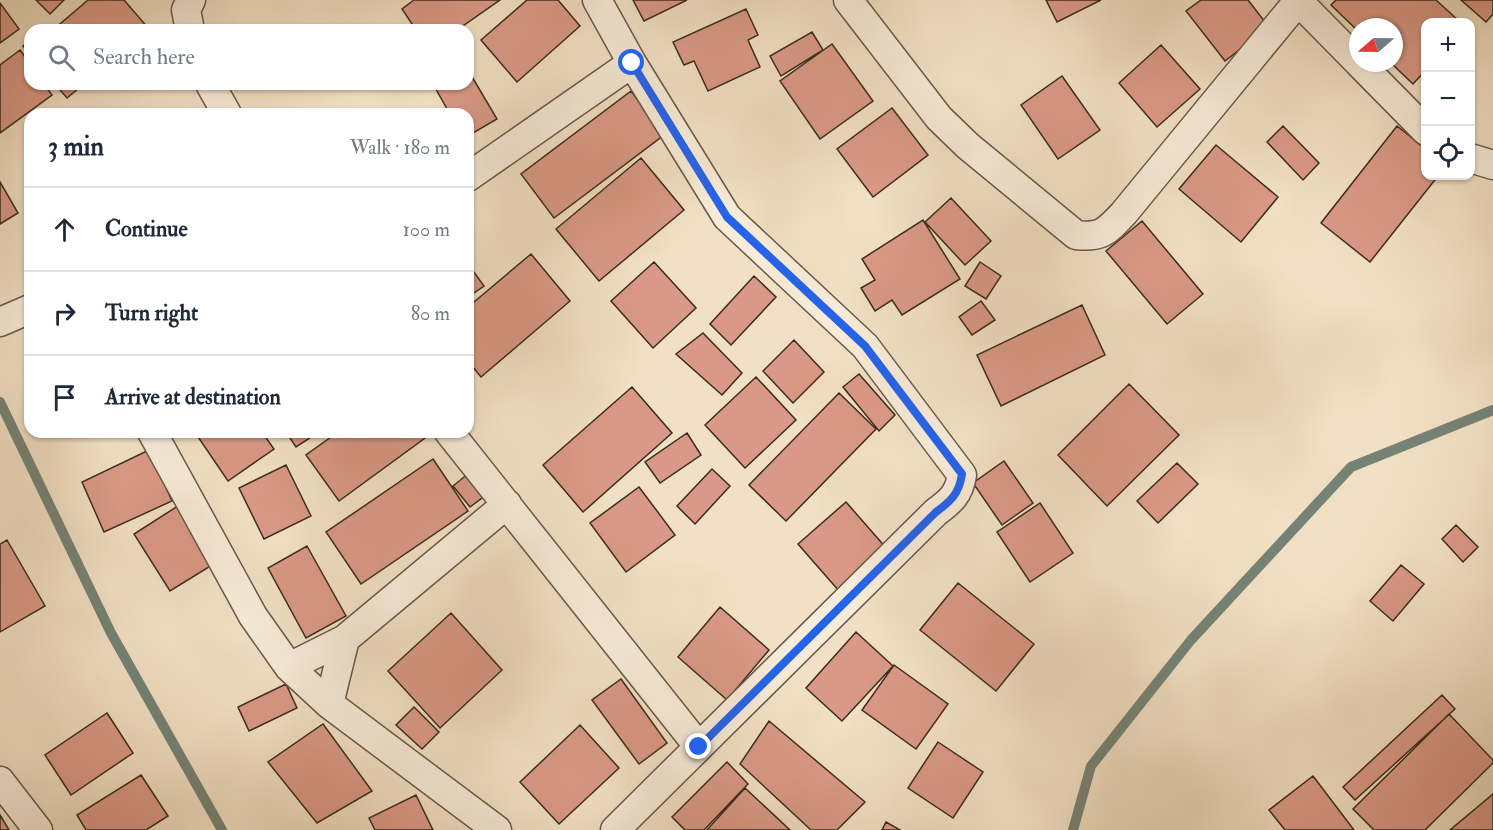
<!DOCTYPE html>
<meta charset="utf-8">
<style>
body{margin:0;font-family:"IM FELL Double Pica",serif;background:#f2f2f3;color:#1f2937}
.controls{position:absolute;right:18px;top:18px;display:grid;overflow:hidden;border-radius:12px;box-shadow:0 2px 4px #0004}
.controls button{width:54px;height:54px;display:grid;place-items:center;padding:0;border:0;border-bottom:2px solid #e0e1e3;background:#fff;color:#1f2937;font:30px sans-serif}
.compass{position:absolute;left:1349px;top:18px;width:54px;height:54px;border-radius:50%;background:#fff;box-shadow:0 2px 4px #0004;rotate:250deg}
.stop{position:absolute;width:18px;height:18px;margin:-14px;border:4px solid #2563eb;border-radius:50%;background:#fff}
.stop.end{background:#2563eb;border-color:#fff;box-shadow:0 2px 6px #0008}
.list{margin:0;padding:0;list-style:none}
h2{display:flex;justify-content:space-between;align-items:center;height:78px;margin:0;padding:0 24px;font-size:26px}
h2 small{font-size:20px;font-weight:400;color:#747a83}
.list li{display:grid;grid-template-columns:39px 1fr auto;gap:18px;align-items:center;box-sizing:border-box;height:84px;padding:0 24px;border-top:2px solid #e0e1e3}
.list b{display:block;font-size:22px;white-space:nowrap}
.list em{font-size:20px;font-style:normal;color:#747a83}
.icon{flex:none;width:33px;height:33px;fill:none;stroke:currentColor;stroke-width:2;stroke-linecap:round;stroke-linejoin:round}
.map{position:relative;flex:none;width:1493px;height:830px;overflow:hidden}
.search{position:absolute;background:#fff;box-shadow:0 2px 4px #0004;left:24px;top:24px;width:450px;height:66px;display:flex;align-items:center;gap:15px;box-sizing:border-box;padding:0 21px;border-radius:18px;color:#747a83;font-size:22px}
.panel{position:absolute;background:#fff;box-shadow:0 2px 4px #0004;left:24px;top:108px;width:450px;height:330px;border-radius:18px}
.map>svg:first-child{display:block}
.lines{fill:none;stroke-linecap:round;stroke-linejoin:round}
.stream{stroke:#758376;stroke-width:10}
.building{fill:#da9986;stroke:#3c2b1e;stroke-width:1.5}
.minor-casing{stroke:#6a5848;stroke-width:31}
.minor{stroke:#f7ebd9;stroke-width:28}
.route{stroke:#2563eb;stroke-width:8}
</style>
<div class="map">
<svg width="1493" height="830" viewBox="0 0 1493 830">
<rect width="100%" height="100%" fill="#f2e0c4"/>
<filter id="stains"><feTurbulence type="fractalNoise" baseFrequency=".00333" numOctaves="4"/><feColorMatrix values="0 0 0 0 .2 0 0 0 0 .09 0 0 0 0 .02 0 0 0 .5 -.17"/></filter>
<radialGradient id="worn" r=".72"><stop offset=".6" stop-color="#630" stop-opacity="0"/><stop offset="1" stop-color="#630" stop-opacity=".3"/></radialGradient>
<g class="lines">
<path class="stream" d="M 0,402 L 111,633 L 222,830
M 1073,830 L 1091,766 L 1191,640 L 1351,467 L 1493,410"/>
</g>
<path class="building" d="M 36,0 L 64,0 L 50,14 Z
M 88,0 L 124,0 L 149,29 L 53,30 Z
M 414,0 L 500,0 L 457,30 L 416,30 L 402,9 Z
M 527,0 L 558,0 L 580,26 L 517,82 L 481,40 Z
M 633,0 L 687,0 L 644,21 Z
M 1046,0 L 1101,0 L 1057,22 Z
M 1201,0 L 1248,0 L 1269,27 L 1225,61 L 1186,11 Z
M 1336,0 L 1436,0 L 1460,22 L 1426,22 L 1426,70 L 1413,84 L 1391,63 L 1394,63 L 1394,27 L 1358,27 L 1358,31 L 1331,5 Z
M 1461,0 L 1493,0 L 1493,14 L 1486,22 Z
M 0,3 L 19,29 L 0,43 Z
M 746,9 L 758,35 L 748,40 L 760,67 L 708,91 L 694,61 L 684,65 L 673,42 Z
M 812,32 L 823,50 L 781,76 L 770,56 Z
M 30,40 L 30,54 L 23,46 Z
M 832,44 L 873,101 L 820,139 L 780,81 Z
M 1161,45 L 1200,89 L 1157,127 L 1119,83 Z
M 20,50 L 30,64 L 30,84 L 44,84 L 52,95 L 0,133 L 0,65 Z
M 468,70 L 497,119 L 468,136 L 468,114 L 450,114 L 433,84 L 468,84 Z
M 1062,76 L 1100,130 L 1058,159 L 1021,105 Z
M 55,84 L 84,84 L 67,98 Z
M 631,91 L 664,135 L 554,218 L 521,174 Z
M 892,108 L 928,155 L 873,197 L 837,149 Z
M 1283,126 L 1319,163 L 1303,180 L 1267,142 Z
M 1397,126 L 1426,149 L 1426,176 L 1438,176 L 1370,262 L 1321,223 Z
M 1216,145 L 1278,197 L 1241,242 L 1179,189 Z
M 641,158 L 684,210 L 599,281 L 556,229 Z
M 0,182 L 18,213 L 0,224 Z
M 951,198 L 991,241 L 965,265 L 925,222 Z
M 923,220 L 960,279 L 902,315 L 892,300 L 875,311 L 861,288 L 875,280 L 862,259 Z
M 1142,221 L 1203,294 L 1167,324 L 1106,251 Z
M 531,254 L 570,301 L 481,377 L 468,361 L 468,307 Z
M 654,262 L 696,308 L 653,348 L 611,301 Z
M 980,262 L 1001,276 L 986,299 L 965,286 Z
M 468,264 L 484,286 L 468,297 Z
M 754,276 L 776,297 L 731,345 L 710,324 Z
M 981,301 L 995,320 L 972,335 L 959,317 Z
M 1082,305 L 1105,355 L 1001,406 L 977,355 Z
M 703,333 L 742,373 L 722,395 L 676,354 Z
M 794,340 L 824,372 L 793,403 L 763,371 Z
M 859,374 L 895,415 L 879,431 L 843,387 Z
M 756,377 L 796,420 L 745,468 L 705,425 Z
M 1129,384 L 1179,435 L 1107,506 L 1058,455 Z
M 632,387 L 672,433 L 583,512 L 543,465 Z
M 839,393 L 876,429 L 786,521 L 749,485 Z
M 199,432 L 262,432 L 274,449 L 228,481 L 196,434 Z
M 286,432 L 319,432 L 296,447 Z
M 338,432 L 420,432 L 425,438 L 339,501 L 306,455 Z
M 687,433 L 701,455 L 660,483 L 645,462 Z
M 149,450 L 172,501 L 104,532 L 82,482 Z
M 433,459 L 468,511 L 361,584 L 326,532 Z
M 1004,461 L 1033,503 L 1002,525 L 973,483 Z
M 1177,463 L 1198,484 L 1158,523 L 1137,501 Z
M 286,465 L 311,516 L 264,539 L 239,488 Z
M 712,469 L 730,486 L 695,524 L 677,506 Z
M 469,473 L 486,495 L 470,507 L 453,486 Z
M 639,487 L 675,535 L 626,572 L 590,523 Z
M 846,502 L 887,549 L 839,591 L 798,544 Z
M 1040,503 L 1073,553 L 1030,582 L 997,532 Z
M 181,504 L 217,562 L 170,591 L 134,534 Z
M 1456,525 L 1478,547 L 1463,562 L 1442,539 Z
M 7,540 L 45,606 L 0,632 L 0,544 Z
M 307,546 L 346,616 L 306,638 L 268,568 Z
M 1401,565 L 1424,584 L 1393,621 L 1370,601 Z
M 958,583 L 1034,644 L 996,691 L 920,630 Z
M 720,607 L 769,650 L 727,700 L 678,657 Z
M 451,613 L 502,670 L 440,728 L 388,671 Z
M 856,632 L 893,666 L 842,721 L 806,688 Z
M 894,665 L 948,704 L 916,749 L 862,710 Z
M 621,679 L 667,743 L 639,764 L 592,700 Z
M 286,684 L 297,708 L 249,731 L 238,707 Z
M 1442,695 L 1455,709 L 1355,800 L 1343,787 Z
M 414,707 L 439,732 L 422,749 L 396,725 Z
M 107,713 L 133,753 L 71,795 L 45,755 Z
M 1449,714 L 1493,760 L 1493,763 L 1425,830 L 1374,830 L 1353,809 Z
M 769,721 L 865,802 L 837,830 L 811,830 L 740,764 Z
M 323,724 L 372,791 L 317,823 L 268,762 Z
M 580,725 L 619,768 L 559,824 L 520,782 Z
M 938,742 L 983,772 L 953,818 L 908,788 Z
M 727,762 L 748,784 L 704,830 L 685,830 L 672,817 Z
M 141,775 L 168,816 L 146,830 L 86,830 L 77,815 Z
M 1313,776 L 1354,830 L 1285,830 L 1269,810 Z
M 745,788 L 790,830 L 707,830 Z
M 1493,794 L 1493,830 L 1450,830 Z
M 416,795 L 433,830 L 375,830 L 369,818 Z
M 0,815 L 9,830 L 0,830 Z
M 886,822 L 900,830 L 882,830 Z"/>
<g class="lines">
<defs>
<path id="minor" d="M 597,0 L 632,63 L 727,217 L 865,346 L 962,475 C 959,494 951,501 936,512 L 615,830
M 848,0 L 939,118 L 968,146 L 1076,235 C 1102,238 1107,231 1124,213 L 1299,0
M 1298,1 L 1358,62
M 190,30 L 186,10 L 191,0
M 1359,63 L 1426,131
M 210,84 L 227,114
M 1470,158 L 1493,165
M 468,177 L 632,63
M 0,322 L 30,309
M 152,432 L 253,616 L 289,667 L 329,704 L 497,830
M 449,432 L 699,747
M 289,667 L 345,639 L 507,504
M 329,704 L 345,639
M 0,781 L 38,830"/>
</defs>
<use href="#minor" class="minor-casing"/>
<use href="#minor" class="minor"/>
</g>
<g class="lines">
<path class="route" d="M 632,63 L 727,217 L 865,346 L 962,474 C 959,494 951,501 936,512 L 699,747"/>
</g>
<rect width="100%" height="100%" filter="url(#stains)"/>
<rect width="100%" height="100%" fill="url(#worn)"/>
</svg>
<div class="controls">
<button>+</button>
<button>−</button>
<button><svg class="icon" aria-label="locate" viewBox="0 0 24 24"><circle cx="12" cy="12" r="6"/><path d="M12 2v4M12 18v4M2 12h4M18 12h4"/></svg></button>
</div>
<svg class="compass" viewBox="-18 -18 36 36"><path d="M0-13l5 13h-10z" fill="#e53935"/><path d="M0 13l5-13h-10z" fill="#747a83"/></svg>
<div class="stop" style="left:632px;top:63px"></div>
<div class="stop end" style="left:699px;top:747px"></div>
<div class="search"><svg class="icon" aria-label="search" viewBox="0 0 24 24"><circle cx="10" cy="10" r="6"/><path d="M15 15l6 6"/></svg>Search here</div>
<section class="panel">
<h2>3 min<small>Walk · 180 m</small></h2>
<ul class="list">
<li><svg class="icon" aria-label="ahead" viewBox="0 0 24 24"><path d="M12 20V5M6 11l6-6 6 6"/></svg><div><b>Continue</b></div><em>100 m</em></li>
<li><svg class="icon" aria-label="right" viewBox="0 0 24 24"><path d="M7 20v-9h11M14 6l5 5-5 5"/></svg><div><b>Turn right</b></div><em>80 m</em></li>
<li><svg class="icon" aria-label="arrive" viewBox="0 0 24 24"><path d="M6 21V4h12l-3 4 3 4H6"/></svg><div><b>Arrive at destination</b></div></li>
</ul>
</section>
</div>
